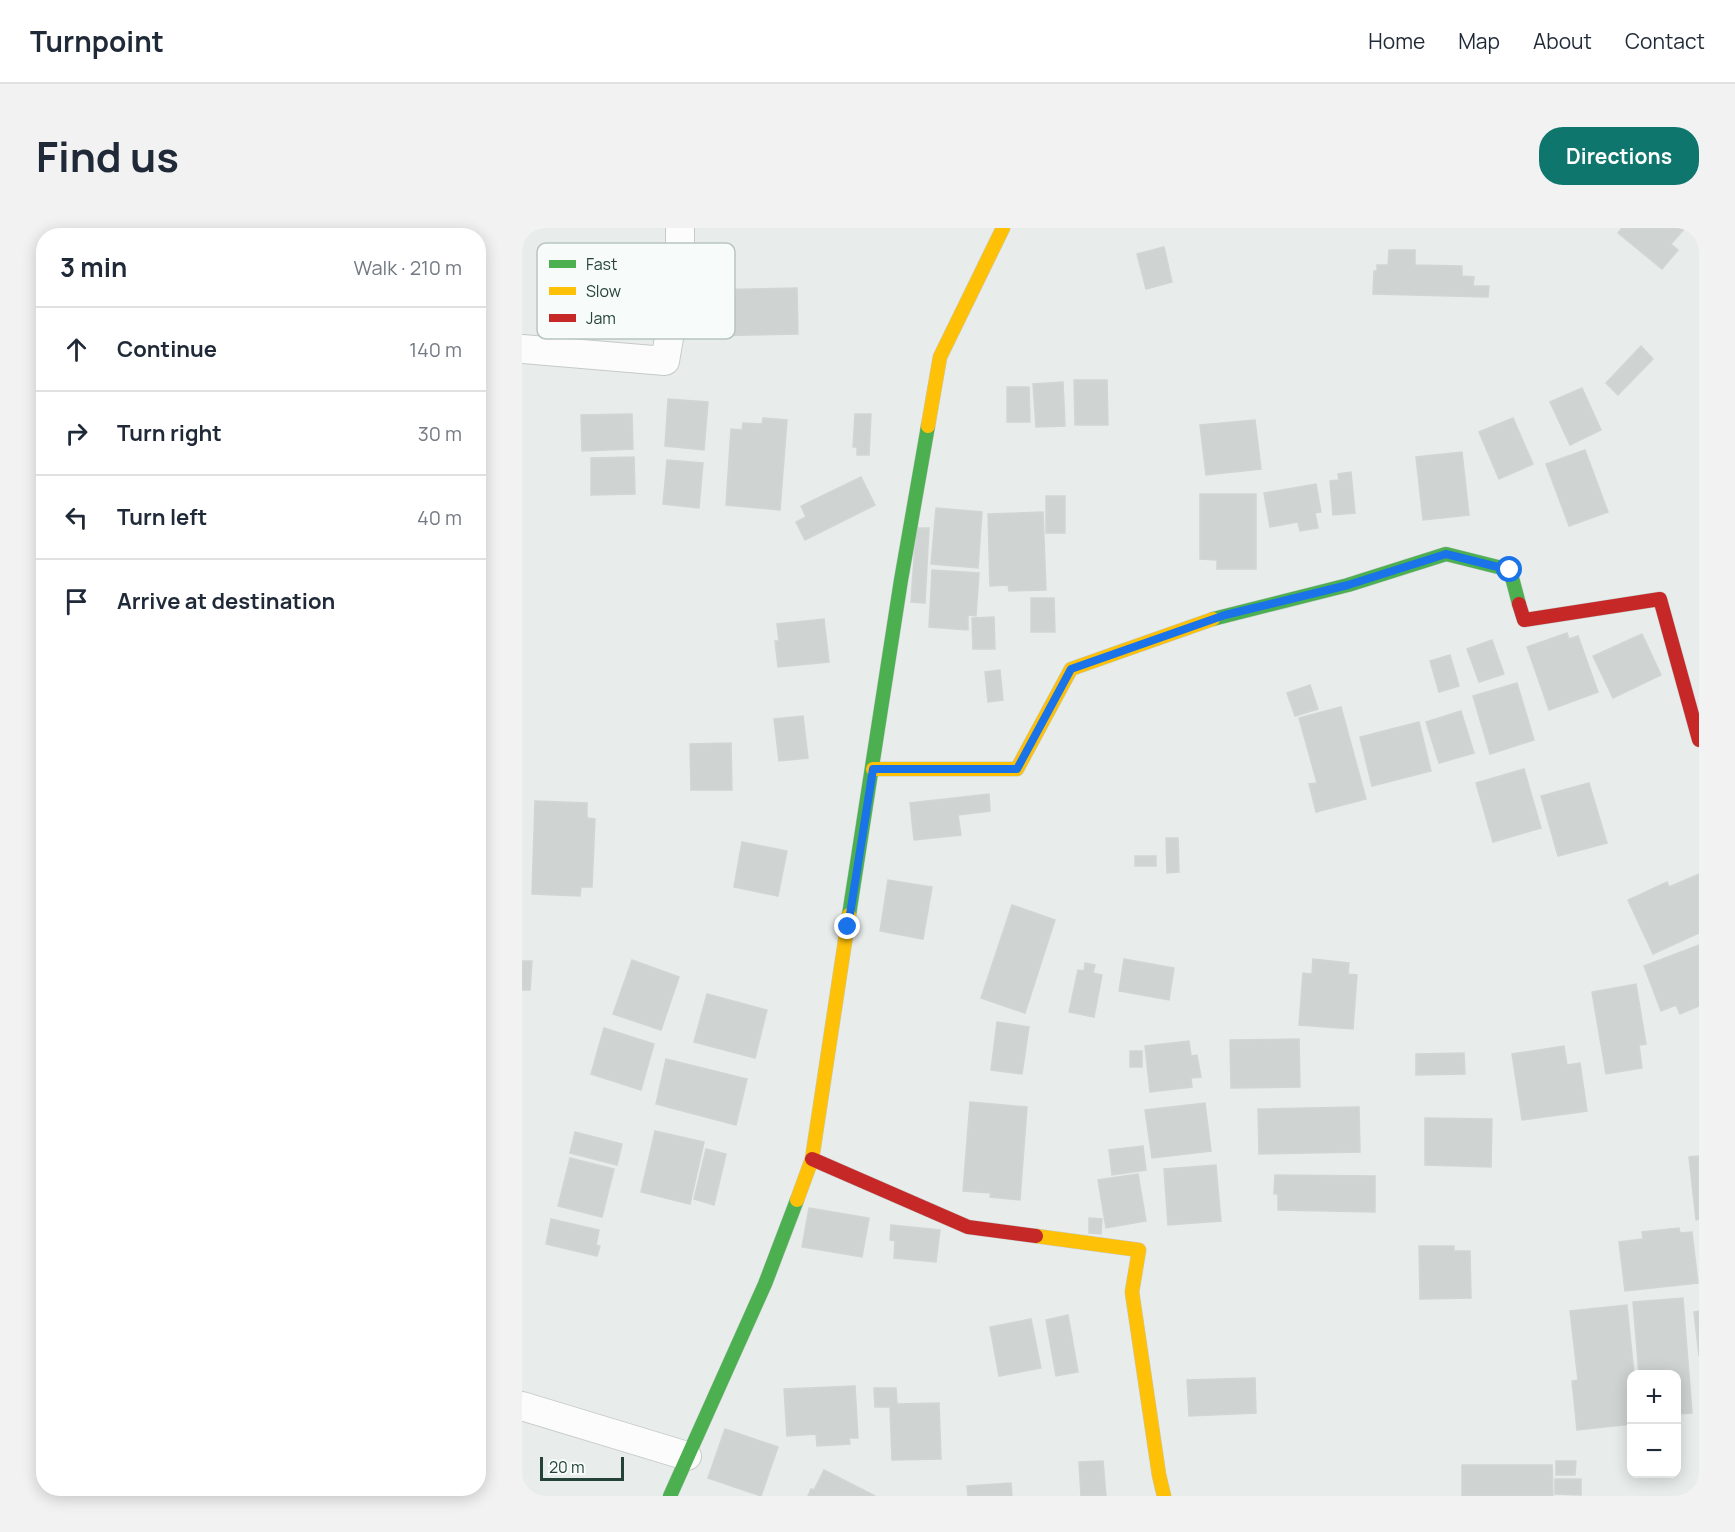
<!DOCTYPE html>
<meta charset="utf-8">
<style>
body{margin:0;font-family:Manrope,sans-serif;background:#f2f2f3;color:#1f2937}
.controls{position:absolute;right:18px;bottom:18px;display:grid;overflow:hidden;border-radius:12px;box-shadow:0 3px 15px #0003}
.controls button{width:54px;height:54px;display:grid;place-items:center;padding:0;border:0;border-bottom:2px solid #e0e1e3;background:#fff;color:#1f2937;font:30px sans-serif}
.scale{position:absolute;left:18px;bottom:15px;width:84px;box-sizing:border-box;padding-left:6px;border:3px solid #24423a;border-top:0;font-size:16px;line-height:21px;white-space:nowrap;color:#24423a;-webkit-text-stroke:4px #f7fbf9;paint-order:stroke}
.stop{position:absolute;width:18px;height:18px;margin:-14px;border:4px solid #1a73e8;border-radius:50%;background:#fff}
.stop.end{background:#1a73e8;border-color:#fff;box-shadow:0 2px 6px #0008}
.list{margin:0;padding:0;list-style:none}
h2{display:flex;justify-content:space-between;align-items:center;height:78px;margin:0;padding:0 24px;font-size:26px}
h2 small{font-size:20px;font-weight:400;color:#747a83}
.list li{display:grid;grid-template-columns:39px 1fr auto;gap:18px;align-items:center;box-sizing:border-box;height:84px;padding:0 24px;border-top:2px solid #e0e1e3}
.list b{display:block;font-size:22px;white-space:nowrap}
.list em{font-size:20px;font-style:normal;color:#747a83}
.icon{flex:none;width:33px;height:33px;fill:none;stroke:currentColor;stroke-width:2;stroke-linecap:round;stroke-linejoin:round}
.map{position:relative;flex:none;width:1177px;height:1268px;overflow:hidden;border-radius:24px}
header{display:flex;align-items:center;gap:36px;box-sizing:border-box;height:84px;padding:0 30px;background:#fff;border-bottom:2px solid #e0e1e3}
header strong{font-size:28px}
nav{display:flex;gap:33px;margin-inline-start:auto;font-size:21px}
.intro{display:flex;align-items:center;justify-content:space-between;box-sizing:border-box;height:144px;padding:0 36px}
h1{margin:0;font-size:42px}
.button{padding:15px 27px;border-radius:24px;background:#0f766e;color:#fff;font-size:21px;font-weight:700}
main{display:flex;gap:36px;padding:0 36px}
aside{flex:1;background:#fff;border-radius:24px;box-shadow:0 3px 15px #0003}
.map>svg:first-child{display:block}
.building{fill:#cfd4d2;stroke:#d1d6d4;stroke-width:1.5}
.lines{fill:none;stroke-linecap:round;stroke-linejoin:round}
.street-casing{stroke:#c5cac8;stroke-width:30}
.fast-casing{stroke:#c3cbc8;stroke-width:15}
.slow-casing{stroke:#c3cbc8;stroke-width:15}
.jam-casing{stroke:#c3cbc8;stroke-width:15}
.street{stroke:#fcfcfc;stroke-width:28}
.fast{stroke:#4caf50;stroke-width:14}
.slow{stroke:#ffc107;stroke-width:14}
.jam{stroke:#c62828;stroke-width:14}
.route{stroke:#1a73e8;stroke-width:8}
.key{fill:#f7fbf9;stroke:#b8c4c0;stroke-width:1.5}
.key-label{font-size:16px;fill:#24423a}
</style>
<header>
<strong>Turnpoint</strong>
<nav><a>Home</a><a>Map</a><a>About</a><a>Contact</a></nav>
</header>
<div class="intro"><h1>Find us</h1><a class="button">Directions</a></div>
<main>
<aside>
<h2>3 min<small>Walk · 210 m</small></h2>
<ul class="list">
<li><svg class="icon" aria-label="ahead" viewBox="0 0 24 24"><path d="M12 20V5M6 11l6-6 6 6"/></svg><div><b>Continue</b></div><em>140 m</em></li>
<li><svg class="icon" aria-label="right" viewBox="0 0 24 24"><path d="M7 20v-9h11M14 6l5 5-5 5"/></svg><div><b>Turn right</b></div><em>30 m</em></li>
<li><svg class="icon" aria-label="left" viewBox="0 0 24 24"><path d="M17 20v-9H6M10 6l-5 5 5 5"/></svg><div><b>Turn left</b></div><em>40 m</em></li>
<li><svg class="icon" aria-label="arrive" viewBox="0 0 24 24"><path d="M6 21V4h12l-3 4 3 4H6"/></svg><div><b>Arrive at destination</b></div></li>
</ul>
</aside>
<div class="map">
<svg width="1177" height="1268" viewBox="0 0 1177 1268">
<rect width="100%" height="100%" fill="#e8edeb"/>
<path class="building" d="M 1100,0 L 1163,0 L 1149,16 L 1156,22 L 1140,41 L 1096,5 Z
M 642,19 L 650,54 L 624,61 L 615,26 Z
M 867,22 L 893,22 L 893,37 L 940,38 L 940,48 L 952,49 L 951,58 L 967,58 L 966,69 L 851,66 L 852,43 L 855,43 L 855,37 L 866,37 Z
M 275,60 L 276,106 L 183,108 L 182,62 Z
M 1119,118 L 1131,131 L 1096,167 L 1084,155 Z
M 552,152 L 585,152 L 586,197 L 553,197 Z
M 541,154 L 543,198 L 514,199 L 511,156 Z
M 485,159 L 507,159 L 508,194 L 485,194 Z
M 1060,160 L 1079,202 L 1048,217 L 1028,174 Z
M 146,171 L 186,174 L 182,222 L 143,218 Z
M 110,186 L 111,221 L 60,223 L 59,187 Z
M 333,186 L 349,186 L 347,227 L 335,227 L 335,219 L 331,219 Z
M 241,190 L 265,192 L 258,282 L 204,277 L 209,201 L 220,202 L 221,195 L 240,196 Z
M 991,190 L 1011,236 L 977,251 L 957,204 Z
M 733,192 L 739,241 L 684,247 L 678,197 Z
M 1063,222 L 1086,284 L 1047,298 L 1024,236 Z
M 940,224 L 947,287 L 901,292 L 894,229 Z
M 112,229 L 113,266 L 69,267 L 69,230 Z
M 145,232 L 181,235 L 177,280 L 141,276 Z
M 829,244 L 833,285 L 811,287 L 808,253 L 817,252 L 816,246 Z
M 339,249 L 353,277 L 283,312 L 274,294 L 284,289 L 279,278 Z
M 794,256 L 799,284 L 793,285 L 796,300 L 778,303 L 776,294 L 748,299 L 742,265 Z
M 678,266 L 734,266 L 734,341 L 695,341 L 695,332 L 678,331 Z
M 524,268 L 543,268 L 543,305 L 524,305 Z
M 414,280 L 460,284 L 456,340 L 409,336 Z
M 521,284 L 524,362 L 487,363 L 486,357 L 468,358 L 466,286 Z
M 394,300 L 407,300 L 403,375 L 389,374 Z
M 410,342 L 457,345 L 454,388 L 446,387 L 446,402 L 407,399 Z
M 509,370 L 532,370 L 533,404 L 509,404 Z
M 472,389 L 473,421 L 451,421 L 450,390 Z
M 302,391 L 307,434 L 256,439 L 253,413 L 257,413 L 255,396 Z
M 1045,405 L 1047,411 L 1056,408 L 1076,464 L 1027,482 L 1005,419 Z
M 1120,406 L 1139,447 L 1091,470 L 1071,428 Z
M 970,412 L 982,446 L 957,454 L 945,421 Z
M 928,427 L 937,458 L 917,464 L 908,433 Z
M 478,442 L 481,472 L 466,474 L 463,444 Z
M 995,455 L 1012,512 L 968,526 L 951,468 Z
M 788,457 L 796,481 L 773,488 L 765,465 Z
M 819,479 L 844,571 L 794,584 L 787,556 L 795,555 L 777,490 Z
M 939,483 L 952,525 L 917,535 L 904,494 Z
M 281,488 L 286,530 L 257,533 L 252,491 Z
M 897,494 L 909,543 L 850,558 L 838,509 Z
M 209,515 L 210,562 L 169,562 L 168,516 Z
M 1002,541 L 1019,600 L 971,614 L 954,555 Z
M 1067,555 L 1085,615 L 1036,628 L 1019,568 Z
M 467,566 L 468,583 L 436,587 L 439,607 L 392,612 L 388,575 Z
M 13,573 L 65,575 L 65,590 L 73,591 L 70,659 L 59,659 L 58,668 L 10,666 Z
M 644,610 L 656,610 L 657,644 L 645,645 Z
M 220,614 L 265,623 L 256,668 L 212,659 Z
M 613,628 L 634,628 L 634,638 L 613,638 Z
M 1177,646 L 1177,705 L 1131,726 L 1106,672 L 1145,654 L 1147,659 Z
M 366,652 L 410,659 L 401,711 L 358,703 Z
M 490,677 L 533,692 L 503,785 L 459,770 Z
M 1177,717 L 1177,778 L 1158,786 L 1154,777 L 1139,783 L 1122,738 Z
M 602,731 L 652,740 L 647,772 L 597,763 Z
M 791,731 L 827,735 L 826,746 L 835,747 L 831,801 L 777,797 L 781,745 L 790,746 Z
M 110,732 L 157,749 L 139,802 L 91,786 Z
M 0,733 L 10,733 L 8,762 L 0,762 Z
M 563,735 L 573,737 L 571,745 L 580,747 L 572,789 L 547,784 L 556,742 L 562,743 Z
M 1114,756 L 1124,816 L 1117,817 L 1120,840 L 1084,846 L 1070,764 Z
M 185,766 L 245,782 L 233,830 L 172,814 Z
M 475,794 L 507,799 L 500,846 L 469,842 Z
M 82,800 L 132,816 L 119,862 L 69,846 Z
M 777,811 L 778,859 L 709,860 L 708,812 Z
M 667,813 L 669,828 L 675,827 L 679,849 L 669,850 L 670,859 L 628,864 L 623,818 Z
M 1042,818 L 1045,837 L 1058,835 L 1065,883 L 1000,892 L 990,826 Z
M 608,823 L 620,823 L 620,839 L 608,839 Z
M 942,825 L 943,846 L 894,847 L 894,826 Z
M 144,831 L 225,851 L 214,897 L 134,876 Z
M 448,874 L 505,879 L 498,972 L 468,969 L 469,965 L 441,963 Z
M 683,875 L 689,923 L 630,930 L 623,882 Z
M 837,879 L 838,924 L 737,926 L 736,881 Z
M 903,890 L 970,891 L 969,939 L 903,937 Z
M 133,903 L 182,914 L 168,976 L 119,964 Z
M 53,904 L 100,916 L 95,937 L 48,925 Z
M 621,918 L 624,942 L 590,947 L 587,922 Z
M 184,921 L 204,926 L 192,977 L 172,971 Z
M 1177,928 L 1177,991 L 1174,992 L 1167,929 Z
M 48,930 L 92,941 L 80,989 L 36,978 Z
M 694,937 L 699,993 L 646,997 L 642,941 Z
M 616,946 L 624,993 L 584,1000 L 576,952 Z
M 753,947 L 853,948 L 853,984 L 756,982 L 756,966 L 752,966 Z
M 287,980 L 347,990 L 340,1029 L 280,1019 Z
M 567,990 L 580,991 L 579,1006 L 567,1005 Z
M 29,991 L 77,1002 L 74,1017 L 78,1018 L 75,1028 L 24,1016 Z
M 369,997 L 418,1002 L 414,1034 L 372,1030 L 373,1013 L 368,1012 Z
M 1157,1000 L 1158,1005 L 1170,1004 L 1176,1055 L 1103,1063 L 1097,1014 L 1121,1011 L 1120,1004 Z
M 897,1018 L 932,1018 L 932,1023 L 948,1023 L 949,1070 L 898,1071 Z
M 1161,1070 L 1170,1185 L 1154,1186 L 1154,1146 L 1117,1146 L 1111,1074 Z
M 1105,1077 L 1112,1146 L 1110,1146 L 1110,1196 L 1055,1202 L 1050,1153 L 1056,1152 L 1048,1083 Z
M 1177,1083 L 1177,1128 L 1172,1084 Z
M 546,1087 L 556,1144 L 534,1148 L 524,1092 Z
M 509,1091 L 519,1140 L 477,1148 L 468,1099 Z
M 733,1150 L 734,1185 L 667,1188 L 665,1152 Z
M 333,1158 L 336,1210 L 327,1210 L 328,1216 L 295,1218 L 294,1206 L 265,1208 L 262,1161 Z
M 352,1160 L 374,1160 L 375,1176 L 417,1175 L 419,1231 L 370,1232 L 368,1179 L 353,1179 Z
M 203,1201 L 256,1219 L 239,1268 L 186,1250 Z
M 581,1233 L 584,1268 L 559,1268 L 557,1234 Z
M 1034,1233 L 1054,1233 L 1053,1247 L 1034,1247 Z
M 940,1237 L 1030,1237 L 1031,1268 L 940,1268 Z
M 302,1242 L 353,1268 L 286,1268 L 289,1261 L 292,1262 Z
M 1033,1251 L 1059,1251 L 1059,1267 L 1033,1266 Z
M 489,1255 L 490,1268 L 446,1268 L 445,1258 Z"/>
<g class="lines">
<defs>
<path id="street" d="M 0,121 L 143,133 L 158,47 L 158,0
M 0,1178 L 165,1228"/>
<path id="fast" d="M 691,391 L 826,357 L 924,326 L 988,342 L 997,376
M 327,687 L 379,352 L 406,198
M 148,1268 L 243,1056 L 275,972"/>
<path id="slow" d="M 406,198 L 418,129 L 481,0
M 351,541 L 495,541 L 549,441 L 691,391
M 275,972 L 290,931 L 327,687
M 514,1008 L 617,1022 L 610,1064 L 637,1247 L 642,1268"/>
<path id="jam" d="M 997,376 L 1002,392 L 1138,371 L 1177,512
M 290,931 L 446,999 L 514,1008"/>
</defs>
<use href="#street" class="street-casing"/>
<use href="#fast" class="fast-casing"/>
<use href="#slow" class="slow-casing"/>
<use href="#jam" class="jam-casing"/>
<use href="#street" class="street"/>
<use href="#fast" class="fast"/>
<use href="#slow" class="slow"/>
<use href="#jam" class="jam"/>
</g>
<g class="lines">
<path class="route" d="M 326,699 L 351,541 L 495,541 L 549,441 L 703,387 L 826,357 L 924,326 L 988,342"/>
</g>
<rect x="15" y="15" width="198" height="96" rx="9" class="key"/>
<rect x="27" y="32" width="27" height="8" fill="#4caf50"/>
<rect x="27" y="59" width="27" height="8" fill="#ffc107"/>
<rect x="27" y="86" width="27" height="8" fill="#c62828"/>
<g class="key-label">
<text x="64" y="42">Fast</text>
<text x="64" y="69">Slow</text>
<text x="64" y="96">Jam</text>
</g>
</svg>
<div class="controls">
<button>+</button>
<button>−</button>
</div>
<div class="scale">20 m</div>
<div class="stop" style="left:988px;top:342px"></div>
<div class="stop end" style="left:326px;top:699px"></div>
</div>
</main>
